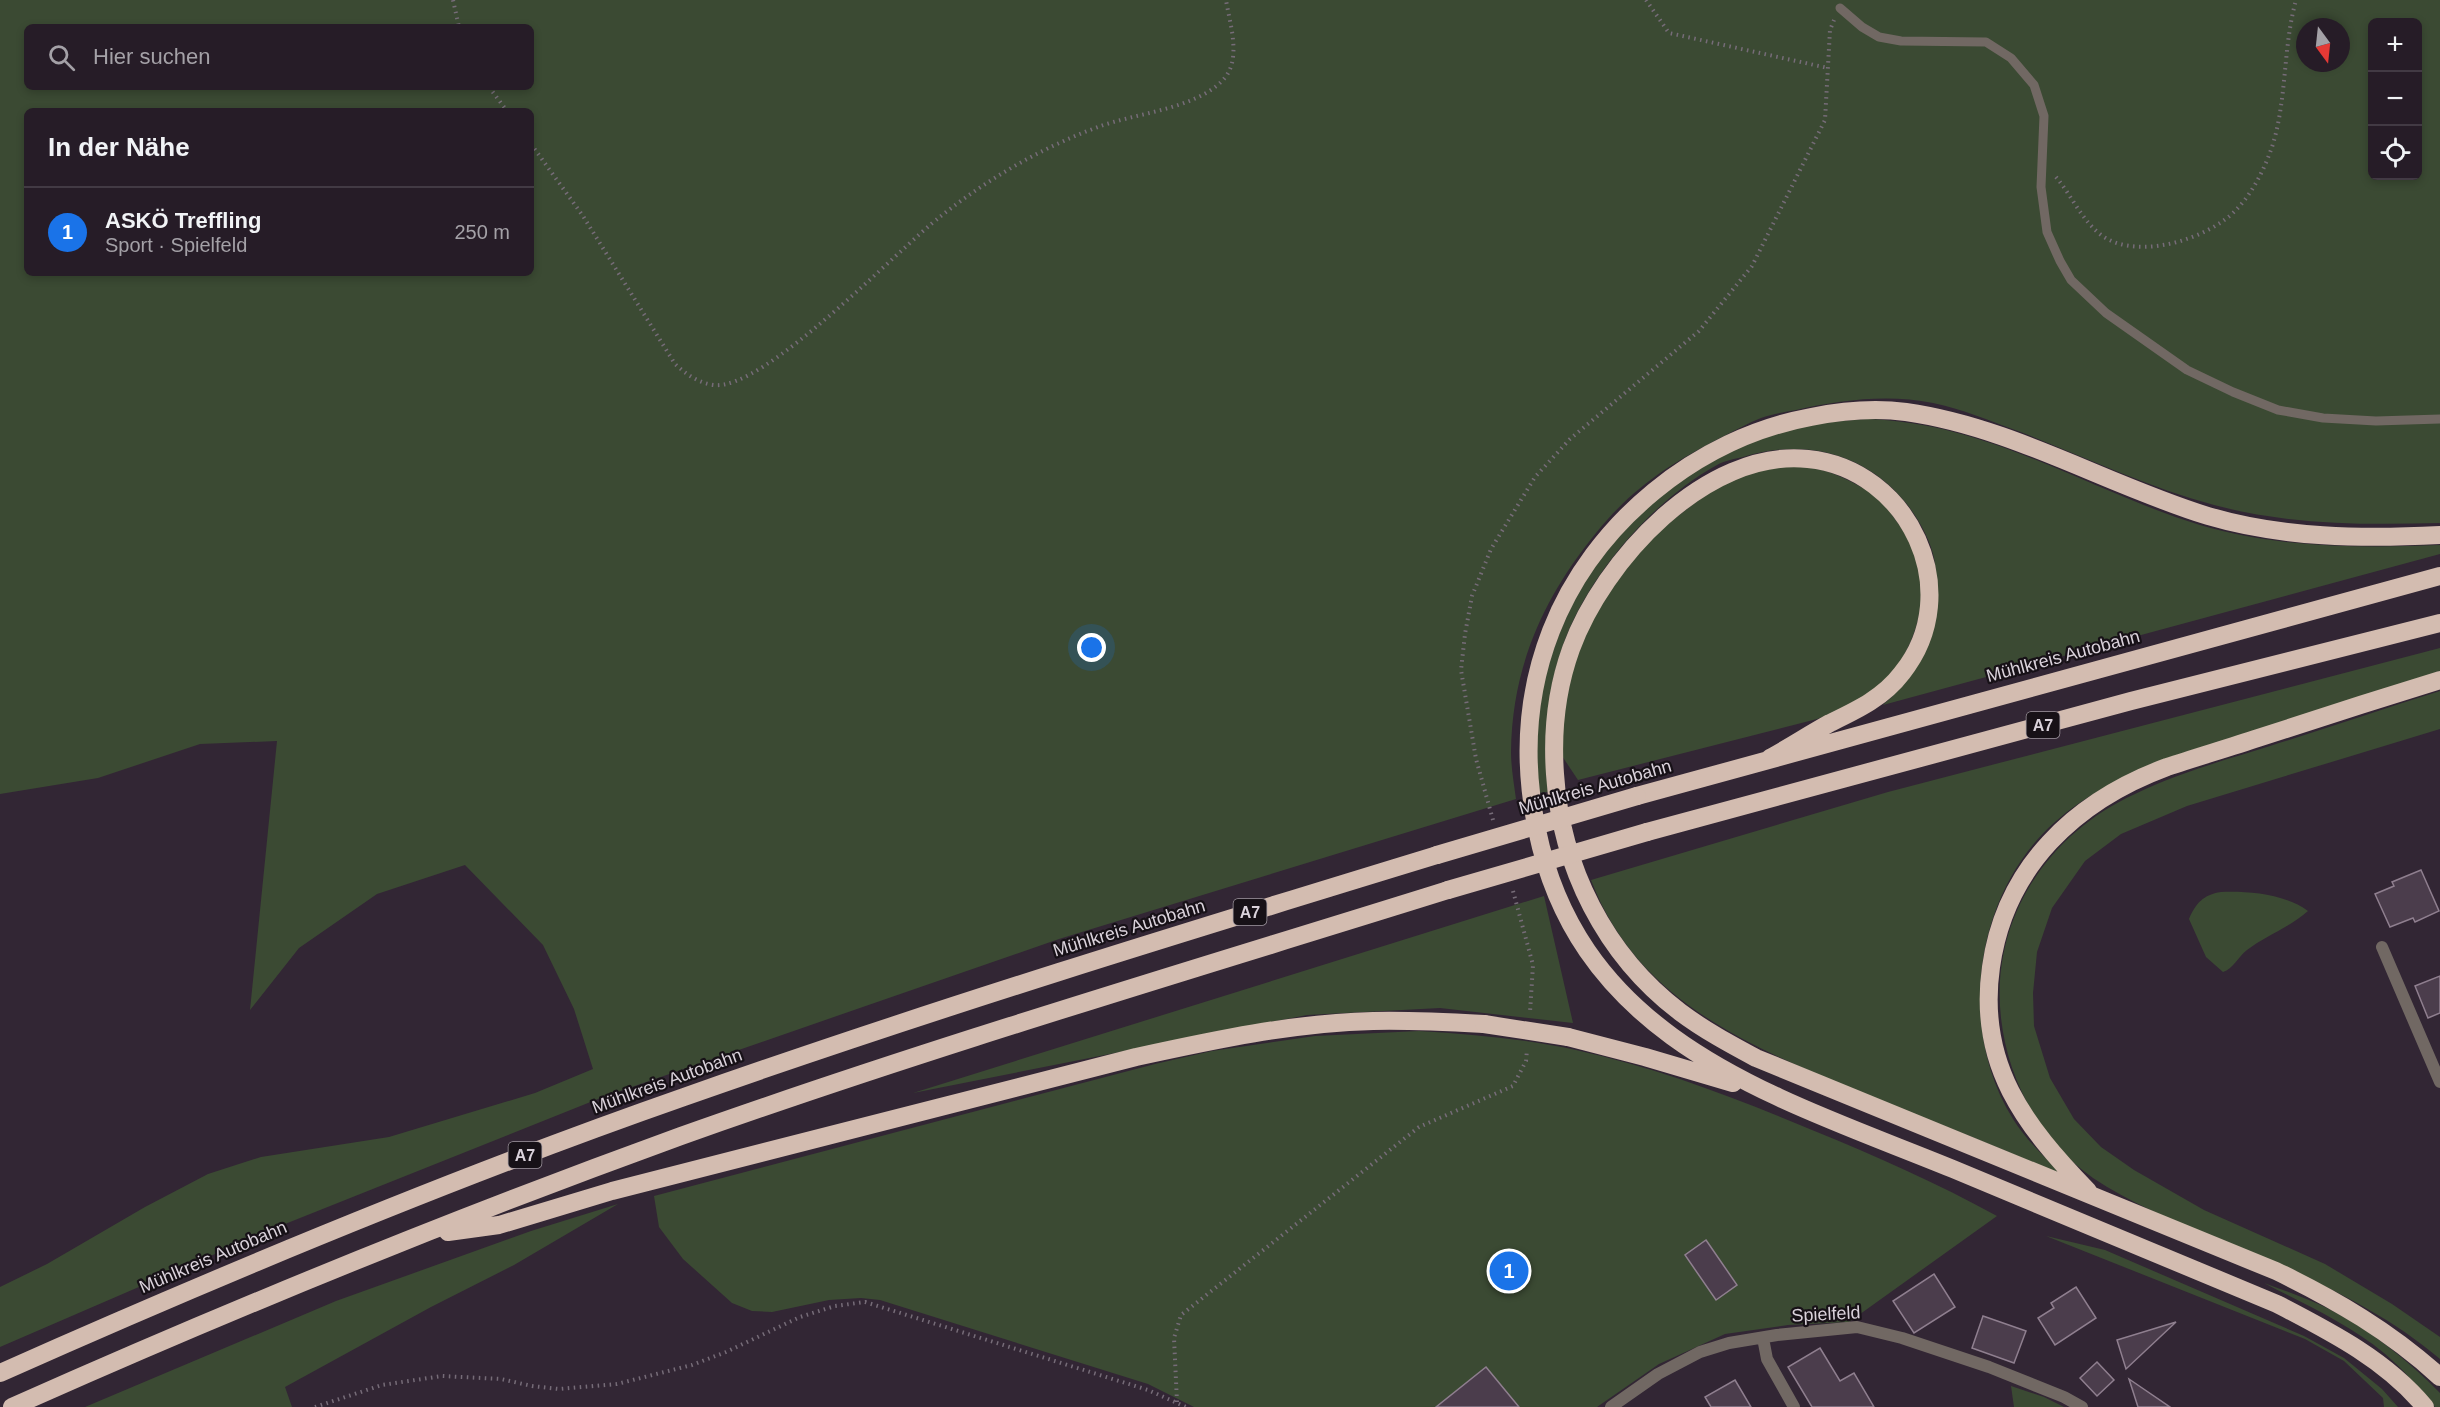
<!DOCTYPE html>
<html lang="de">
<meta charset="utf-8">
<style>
body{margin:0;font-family:Arial,sans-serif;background:#322933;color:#f1f3f6}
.controls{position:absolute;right:18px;top:18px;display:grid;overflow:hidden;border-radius:9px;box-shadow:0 3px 9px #0003}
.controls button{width:54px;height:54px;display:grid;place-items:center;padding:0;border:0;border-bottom:2px solid #423a44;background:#261c27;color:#f1f3f6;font:30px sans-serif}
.compass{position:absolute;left:2296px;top:18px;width:54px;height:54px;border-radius:50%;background:#261c27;box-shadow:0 3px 9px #0003;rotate:165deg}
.you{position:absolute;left:1092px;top:648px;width:21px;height:21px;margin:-15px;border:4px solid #fff;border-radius:50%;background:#1a73e8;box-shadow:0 0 0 9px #1a73e833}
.badge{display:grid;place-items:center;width:39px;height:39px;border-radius:50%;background:#1a73e8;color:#fff;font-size:20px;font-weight:700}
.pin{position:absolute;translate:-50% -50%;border:3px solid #fff;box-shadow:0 2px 6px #0006}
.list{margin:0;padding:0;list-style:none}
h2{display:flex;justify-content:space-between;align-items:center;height:78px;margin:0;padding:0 24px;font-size:26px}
h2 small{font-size:20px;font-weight:400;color:#a4a1a7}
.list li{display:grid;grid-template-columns:39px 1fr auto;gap:18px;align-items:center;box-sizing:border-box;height:90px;padding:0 24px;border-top:2px solid #423a44}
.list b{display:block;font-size:22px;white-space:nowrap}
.list p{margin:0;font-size:20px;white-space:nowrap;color:#a4a1a7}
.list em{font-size:20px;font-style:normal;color:#a4a1a7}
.icon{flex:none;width:33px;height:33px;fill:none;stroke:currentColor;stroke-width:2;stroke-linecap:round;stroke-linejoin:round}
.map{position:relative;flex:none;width:2440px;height:1407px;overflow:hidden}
.search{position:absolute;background:#261c27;box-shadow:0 3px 9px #0003;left:24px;top:24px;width:510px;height:66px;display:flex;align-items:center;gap:15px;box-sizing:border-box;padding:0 21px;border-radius:9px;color:#a4a1a7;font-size:22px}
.panel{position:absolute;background:#261c27;box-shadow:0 3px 9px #0003;left:24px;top:108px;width:510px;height:168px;border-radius:9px}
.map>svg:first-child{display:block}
.green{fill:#3b4a33;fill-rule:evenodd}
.building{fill:#4b3d4c;stroke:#8f7f8f;stroke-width:1.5}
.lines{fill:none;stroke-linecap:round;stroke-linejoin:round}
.path{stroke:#766c78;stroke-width:4;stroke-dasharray:1.5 4.5;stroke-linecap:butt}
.lane{stroke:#716863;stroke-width:9}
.street{stroke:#716863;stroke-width:12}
.highway{stroke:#d3bcb0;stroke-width:18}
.highway-bridge{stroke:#d3bcb0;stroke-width:18}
.labels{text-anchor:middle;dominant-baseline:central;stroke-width:4.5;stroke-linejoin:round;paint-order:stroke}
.shield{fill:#171117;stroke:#a098a0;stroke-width:1.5}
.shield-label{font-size:16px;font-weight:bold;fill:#dad2db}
.street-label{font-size:18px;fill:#dad2db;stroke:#171117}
</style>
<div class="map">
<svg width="2440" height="1407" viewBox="0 0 2440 1407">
<rect width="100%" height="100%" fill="#322634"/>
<path class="green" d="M 0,0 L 2440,0 L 2440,523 C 2363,525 2289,525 2214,505 C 2147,487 2083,456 2018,431 C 1990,421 1962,409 1933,403 C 1887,394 1841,400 1796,410 C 1785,412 1772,414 1761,418 C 1748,423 1736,430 1724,436 C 1671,463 1633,487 1596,533 C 1543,598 1512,667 1511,752 C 1511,767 1514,784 1516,799 L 1059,939 L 603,1097 L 280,1226 L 0,1347 L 0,1287 L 47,1264 L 145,1207 L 208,1174 L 261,1157 L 389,1137 L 535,1093 L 593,1069 L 574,1009 L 543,945 L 465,865 L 377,894 L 299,948 L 250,1010 L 277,741 L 200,744 L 98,778 L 0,794 ZM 2372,22 L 2418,22 L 2418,176 L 2372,176 ZM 27,27 L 531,27 L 531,87 L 27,87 ZM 2305,27 L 2341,27 L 2341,63 L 2305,63 ZM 27,111 L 531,111 L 531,273 L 27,273 Z
M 1868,419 C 1990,423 2086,490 2200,525 C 2277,548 2360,548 2440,545 L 2440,554 L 1883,705 C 1888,700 1895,695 1898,689 C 1910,665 1916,637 1924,611 C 1928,601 1934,588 1935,577 C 1939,554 1920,520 1906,503 C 1865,452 1803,438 1743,457 C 1734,459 1724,461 1717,465 C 1652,501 1588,575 1563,645 C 1546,693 1543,742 1548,792 L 1538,793 C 1529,729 1544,661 1573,603 C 1578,594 1582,584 1588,575 C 1630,516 1691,463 1760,438 C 1794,426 1832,421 1868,419 Z
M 1771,466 C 1809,466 1825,467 1859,486 C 1865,489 1873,492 1879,497 C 1885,502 1890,512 1895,519 C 1899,525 1904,531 1908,537 C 1936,584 1918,650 1881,685 C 1864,701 1838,711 1817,719 L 1578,780 L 1562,756 L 1564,706 L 1572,671 L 1582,640 L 1603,601 L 1627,565 L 1656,533 L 1718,485 Z
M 2440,648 L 2440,671 L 2157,763 C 2121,778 2085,795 2055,822 C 1975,892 1956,1028 2013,1119 C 2027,1141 2046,1159 2065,1177 C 1996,1145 1925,1119 1855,1090 C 1745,1044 1636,999 1591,880 L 1888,792 Z
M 2440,691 L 2440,729 L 2187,806 L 2121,834 L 2085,861 L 2052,908 L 2037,952 L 2033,993 L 2034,1026 L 2050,1078 L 2074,1119 L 2101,1147 L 2134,1170 L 2204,1210 L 2325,1264 L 2392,1304 L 2440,1337 L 2440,1359 C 2373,1302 2290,1270 2210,1236 C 2170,1219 2129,1202 2093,1178 C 2040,1141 2008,1080 2001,1018 C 1990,920 2047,834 2135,794 C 2178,773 2225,760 2270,746 C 2327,728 2383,709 2440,691 Z
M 2221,892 C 2249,891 2285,894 2308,911 C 2290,927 2267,935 2247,950 C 2238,957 2233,969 2223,972 L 2206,957 L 2189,919 C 2196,903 2203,895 2221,892 Z
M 1544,896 L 1573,1023 L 1440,1008 L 1307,1015 L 913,1093 Z
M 1419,1031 C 1471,1034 1525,1039 1576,1050 C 1658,1068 1736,1098 1812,1130 C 1876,1156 1937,1183 1997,1216 L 1849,1322 L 1788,1325 L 1725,1334 L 1659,1364 L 1597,1407 L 1194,1407 L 1148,1384 L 880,1300 L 861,1298 L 829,1300 L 772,1312 L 752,1311 L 732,1303 L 683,1259 L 659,1227 L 654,1196 L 1155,1064 L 1212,1051 L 1315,1036 Z
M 618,1204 L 514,1265 L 431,1307 L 285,1387 L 292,1407 L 85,1407 L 336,1301 L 531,1231 Z
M 2046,1236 L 2105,1250 L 2304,1336 L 2344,1358 L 2382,1389 L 2398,1407 L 2384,1407 L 2383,1398 L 2344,1361 L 2305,1339 Z
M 2264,1283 C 2286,1291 2308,1299 2329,1309 C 2370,1330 2408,1360 2440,1393 L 2440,1407 L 2435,1407 C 2419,1388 2403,1369 2384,1353 C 2349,1324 2304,1304 2264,1283 Z
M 2011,1386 L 2044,1397 L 2064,1407 L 2014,1407 Z"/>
<path class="building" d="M 2421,870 L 2439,911 L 2415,922 L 2413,918 L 2390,927 L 2375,894 L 2394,886 L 2392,882 Z
M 2440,976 L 2440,1013 L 2428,1018 L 2415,986 Z
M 1706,1240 L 1737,1285 L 1716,1300 L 1685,1255 Z
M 1934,1274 L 1955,1307 L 1914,1333 L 1893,1301 Z
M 2076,1287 L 2096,1318 L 2055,1345 L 2038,1318 L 2054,1308 L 2051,1303 Z
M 1983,1316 L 2026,1331 L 2014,1363 L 1972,1348 Z
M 2176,1322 L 2126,1369 L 2117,1340 Z
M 1820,1348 L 1840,1381 L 1854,1373 L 1874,1407 L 1812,1407 L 1788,1367 Z
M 2097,1362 L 2114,1380 L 2097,1396 L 2080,1378 Z
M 1486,1367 L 1519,1407 L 1436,1407 Z
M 2129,1379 L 2170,1407 L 2138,1407 Z
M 1735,1380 L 1751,1407 L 1711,1407 L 1705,1397 Z"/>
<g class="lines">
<path class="path" d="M 453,0 L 459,27
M 1646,0 L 1669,33 L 1828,68
M 489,87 L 507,111
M 531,144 L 583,216 L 675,364 C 686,374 698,383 714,385 C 764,391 898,249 941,216 C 989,178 1041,148 1098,127 C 1135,113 1191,110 1221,82 C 1243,62 1230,25 1226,0
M 2056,177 C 2072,196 2083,223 2104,237 C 2140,260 2207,239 2235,211 C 2253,193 2265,168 2273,144 C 2287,97 2283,47 2296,0
M 1493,820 L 1476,759 L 1461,670 L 1465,634 L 1472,596 L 1491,549 L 1535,477 L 1570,439 L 1699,331 L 1752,266 L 1825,120 L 1830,30 L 1834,20
M 1513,891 L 1533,965 L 1530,1012
M 1177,1402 L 1174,1338 L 1181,1315 L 1419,1127 L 1513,1086 L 1526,1061 L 1527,1050
M 315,1407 L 382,1385 L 442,1376 L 501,1379 L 532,1386 L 559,1389 L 617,1384 L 692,1365 L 726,1352 L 800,1317 L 835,1306 L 865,1302 L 1148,1390 L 1186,1407"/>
<path class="lane" d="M 1840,8 L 1862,27 L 1879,37 L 1901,41 L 1986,42 L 2011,58 L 2034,85 L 2044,116 L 2041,187 L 2047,232 L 2060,261 L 2071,280 L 2106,313 L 2187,370 L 2233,392 L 2278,410 L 2323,418 L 2376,421 L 2440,419"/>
<path class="street" d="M 2382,947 L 2440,1082
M 1763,1338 L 1767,1359 L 1794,1407
M 1611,1407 L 1658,1374 L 1700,1352 L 1729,1343 L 1777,1335 L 1857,1327 L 1902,1338 L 1989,1367 L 2064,1397 L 2082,1407"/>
<path class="highway" d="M 1770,758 C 1790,747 1810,734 1830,723 C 1857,710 1883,698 1902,673 C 1967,592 1909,469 1808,459 C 1706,448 1603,561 1571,649 C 1557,688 1552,732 1555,774 C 1561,867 1605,955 1680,1012 C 1704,1030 1730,1044 1756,1058 L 2276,1271 C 2336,1300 2391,1332 2440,1377
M 1637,796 L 2440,576
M 1647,832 L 2131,701 L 2440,623
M 1568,1037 L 1645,1057 L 1733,1083
M 2088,1191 C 2025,1126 1977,1065 1991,967 C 2005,867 2075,801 2167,767 C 2197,757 2228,748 2258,738 C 2319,718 2379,699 2440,680
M 448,1232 L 499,1225 L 612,1191 L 1136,1057 C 1214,1040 1293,1023 1373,1021 C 1410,1020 1447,1022 1484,1024
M 0,1373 C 225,1273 452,1178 684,1097 C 933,1009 1185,932 1437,855
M 12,1407 C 232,1309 455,1218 681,1136 C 934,1046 1192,970 1448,890
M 2425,1407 C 2386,1360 2331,1332 2277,1304 C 2169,1259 2061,1214 1953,1169 C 1777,1097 1581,1043 1537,830 C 1523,763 1526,695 1551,631 C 1593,523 1697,438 1811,417 C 1841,411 1875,408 1906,412 C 2012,427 2107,485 2208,516 C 2282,538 2363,539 2440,535"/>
<path class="highway-bridge" d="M 1437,855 L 1637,796
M 1448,890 L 1647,832
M 1484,1024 L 1568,1037"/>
</g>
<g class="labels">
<g class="shield">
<rect x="2026.5" y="712" width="33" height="26" rx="4.5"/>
<rect x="1233.5" y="899" width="33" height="26" rx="4.5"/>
<rect x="508.5" y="1142" width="33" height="26" rx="4.5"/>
</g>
<g class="shield-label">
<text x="2043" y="725">A7</text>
<text x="1250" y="912">A7</text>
<text x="525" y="1155">A7</text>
</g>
<g class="street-label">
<text transform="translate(2063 656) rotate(-15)">Mühlkreis Autobahn</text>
<text transform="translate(1595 787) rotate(-16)">Mühlkreis Autobahn</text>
<text transform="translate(1129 928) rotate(-17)">Mühlkreis Autobahn</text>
<text transform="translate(667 1081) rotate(-20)">Mühlkreis Autobahn</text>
<text transform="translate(213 1257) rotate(-23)">Mühlkreis Autobahn</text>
<text transform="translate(1826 1314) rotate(-3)">Spielfeld</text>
</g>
</g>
</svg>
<div class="controls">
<button>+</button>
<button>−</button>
<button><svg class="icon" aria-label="locate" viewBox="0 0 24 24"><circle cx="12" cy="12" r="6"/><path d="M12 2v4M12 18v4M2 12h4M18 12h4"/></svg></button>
</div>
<svg class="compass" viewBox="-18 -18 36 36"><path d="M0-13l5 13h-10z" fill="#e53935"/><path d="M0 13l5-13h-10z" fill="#a4a1a7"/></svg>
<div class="you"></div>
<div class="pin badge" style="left:1509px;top:1271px">1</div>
<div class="search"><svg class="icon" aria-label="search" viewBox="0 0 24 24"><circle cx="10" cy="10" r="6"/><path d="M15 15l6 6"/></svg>Hier suchen</div>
<section class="panel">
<h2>In der Nähe<small></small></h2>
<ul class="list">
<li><span class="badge">1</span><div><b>ASKÖ Treffling</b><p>Sport · Spielfeld</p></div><em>250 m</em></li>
</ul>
</section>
</div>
